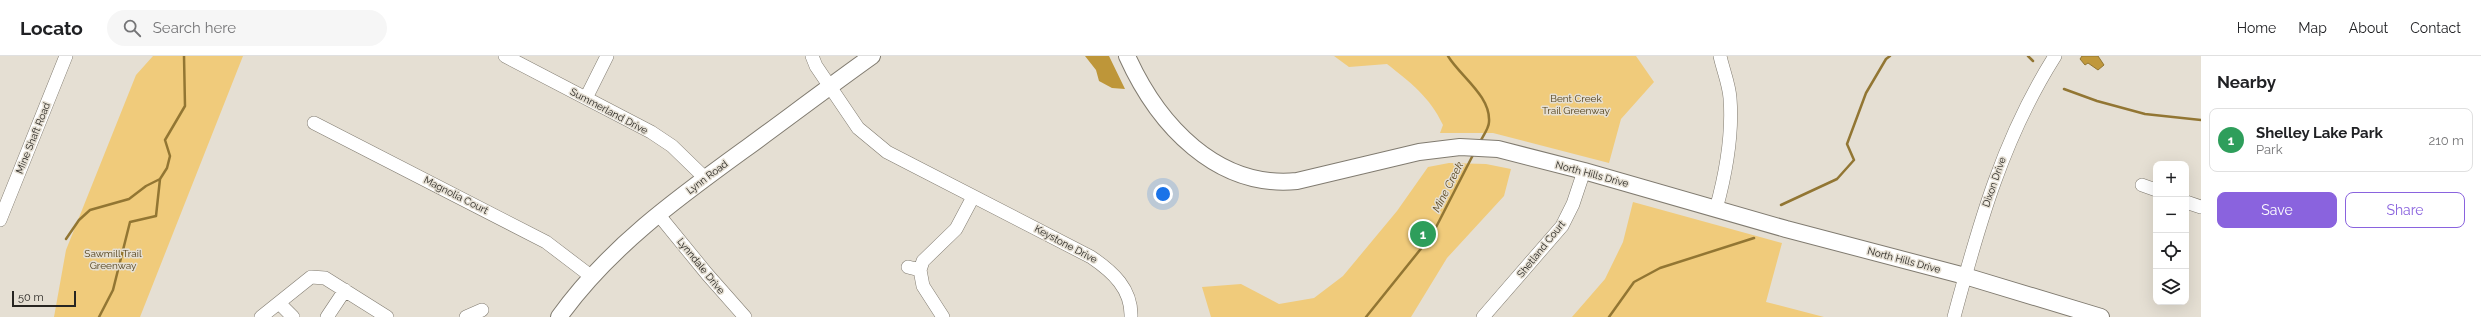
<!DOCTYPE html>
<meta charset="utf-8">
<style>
body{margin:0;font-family:Raleway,sans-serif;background:#f6f6f6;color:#202124}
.controls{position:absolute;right:12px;bottom:12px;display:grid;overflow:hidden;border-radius:8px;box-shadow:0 4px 16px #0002}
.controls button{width:36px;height:36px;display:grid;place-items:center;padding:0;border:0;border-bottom:1px solid #e0e0e0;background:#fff;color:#202124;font:20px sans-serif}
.scale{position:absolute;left:12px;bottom:10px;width:64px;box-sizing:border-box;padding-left:4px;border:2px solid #272521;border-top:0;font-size:11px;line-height:14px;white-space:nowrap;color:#272521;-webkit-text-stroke:3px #e5dfd3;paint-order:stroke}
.you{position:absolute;left:1163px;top:138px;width:14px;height:14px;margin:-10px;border:3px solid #fff;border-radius:50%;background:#1a73e8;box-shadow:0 0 0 6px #1a73e833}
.badge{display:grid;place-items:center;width:26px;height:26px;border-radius:50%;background:#8a63de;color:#fff;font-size:13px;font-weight:700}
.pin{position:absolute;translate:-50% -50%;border:2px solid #fff;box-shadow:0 1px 4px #0006}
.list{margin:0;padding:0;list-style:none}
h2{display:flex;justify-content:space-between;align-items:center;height:52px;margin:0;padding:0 16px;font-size:17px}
h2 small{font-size:13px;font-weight:400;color:#757577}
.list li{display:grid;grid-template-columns:26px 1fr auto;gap:12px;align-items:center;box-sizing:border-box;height:64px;margin:0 8px 8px;padding:0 8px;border:1px solid #e0e0e0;border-radius:8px}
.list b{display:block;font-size:15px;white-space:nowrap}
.list p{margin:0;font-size:13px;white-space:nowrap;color:#757577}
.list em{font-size:13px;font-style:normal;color:#757577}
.actions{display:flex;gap:8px;padding:12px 16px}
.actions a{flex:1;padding:9px 0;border:1px solid #8a63de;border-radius:8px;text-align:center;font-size:14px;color:#8a63de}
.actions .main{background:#8a63de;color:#fff}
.icon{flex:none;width:22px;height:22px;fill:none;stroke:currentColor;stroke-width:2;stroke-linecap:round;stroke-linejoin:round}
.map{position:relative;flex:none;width:2201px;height:261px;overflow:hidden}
header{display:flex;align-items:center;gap:24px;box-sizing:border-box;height:56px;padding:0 20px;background:#fff;border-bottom:1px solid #e0e0e0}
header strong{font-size:19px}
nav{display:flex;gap:22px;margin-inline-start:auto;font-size:14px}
.search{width:280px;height:36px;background:#f6f6f6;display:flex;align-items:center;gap:10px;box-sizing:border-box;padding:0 14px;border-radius:22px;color:#757577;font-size:15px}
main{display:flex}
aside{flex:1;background:#fff}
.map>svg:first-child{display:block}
.green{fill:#f0cb7b}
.forest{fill:#be9639}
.water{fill:#c0983b;stroke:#927633}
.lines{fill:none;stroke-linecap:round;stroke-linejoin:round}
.stream{stroke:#927633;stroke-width:2.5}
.minor-casing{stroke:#807b70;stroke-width:14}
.major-casing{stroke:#807b70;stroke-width:18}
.minor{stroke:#fff;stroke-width:13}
.major{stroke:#fff;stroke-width:16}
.labels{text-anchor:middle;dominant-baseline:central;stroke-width:3;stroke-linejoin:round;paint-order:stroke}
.park-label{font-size:10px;fill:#503f19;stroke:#e5dfd3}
.street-label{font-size:10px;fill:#272521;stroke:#e5dfd3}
.water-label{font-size:11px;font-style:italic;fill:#594721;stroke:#e5dfd3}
</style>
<header>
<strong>Locato</strong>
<div class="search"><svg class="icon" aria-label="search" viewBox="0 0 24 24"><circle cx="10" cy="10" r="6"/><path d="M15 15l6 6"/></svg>Search here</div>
<nav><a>Home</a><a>Map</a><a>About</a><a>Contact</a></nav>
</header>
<main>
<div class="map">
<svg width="2201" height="261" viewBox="0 0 2201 261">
<rect width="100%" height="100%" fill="#e5dfd3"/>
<path class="green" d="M 153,0 L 243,0 L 140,261 L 54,261 L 66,194 L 136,19 Z
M 1334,0 L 1636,0 L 1654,26 L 1621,63 L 1609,107 L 1493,77 L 1440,77 L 1443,69 C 1430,41 1410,26 1387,8 L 1349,11 Z
M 1449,107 L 1486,108 L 1511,113 L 1504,140 L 1447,202 L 1411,261 L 1211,261 L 1202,231 L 1241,228 L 1279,248 L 1314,242 L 1343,220 L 1397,155 L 1428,111 Z
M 1633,146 L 1782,187 L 1766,246 L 1824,261 L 1572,261 L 1605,223 L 1623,186 Z"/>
<path class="forest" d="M 1085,0 L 1109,0 L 1125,33 L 1112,32 L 1099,25 L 1096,14 Z"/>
<path class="water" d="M 2082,0 L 2098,0 L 2104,9 L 2098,14 L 2088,7 L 2085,9 L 2080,3 Z"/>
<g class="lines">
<path class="stream" d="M 1448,0 C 1460,20 1491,40 1489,66 C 1489,72 1483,80 1480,86
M 2028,0 L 2033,5
M 2064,33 L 2097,45 L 2145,58 L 2201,64
M 1781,149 L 1837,123 L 1854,104 L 1847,88 L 1866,37 L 1886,3 L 1890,0
M 66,183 L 79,164 L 90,154 L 129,143 L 146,130 L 160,123 L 167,112 L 170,100 L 165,84 L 185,50 L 184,0
M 99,261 L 113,234 L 130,166 L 156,160 L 160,123
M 1366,261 L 1432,179 L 1474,97
M 1609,261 L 1634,226 L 1660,212 L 1754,182"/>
<defs>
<path id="minor" d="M 505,0 L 651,76 L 672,90 L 705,122
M 812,0 L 816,10 L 858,72 L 887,96 L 1091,201 C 1113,216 1132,233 1131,261
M 586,42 L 607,0
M 314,67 L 546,186 L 592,221
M 2142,129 L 2156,134
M 2186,146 L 2201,151
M 1716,153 C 1726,117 1733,80 1730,42 C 1729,28 1723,14 1720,0
M 658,158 L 707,218 L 745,261
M 0,164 L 66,0
M 908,211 L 920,214
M 279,247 L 293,261
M 261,261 L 311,221 L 325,222 L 387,261
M 327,261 L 345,234
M 466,261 L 482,254
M 943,261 L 923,230 L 920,214 L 923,205 L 956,173 L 973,141
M 1483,261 L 1562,170 L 1573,148 L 1584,115
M 1954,261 C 1979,168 2003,82 2055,0"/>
<path id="major" d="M 1127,0 C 1158,69 1217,133 1297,125 L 1419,96 L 1460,91 L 1498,93 L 1584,115 L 1786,173 L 1965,220 L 2101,261
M 559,261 C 609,191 679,141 748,91 C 789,61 830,30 872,0"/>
</defs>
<use href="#minor" class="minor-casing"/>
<use href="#major" class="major-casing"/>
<use href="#minor" class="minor"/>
<use href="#major" class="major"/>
</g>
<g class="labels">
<g class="park-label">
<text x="1576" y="42">Bent Creek<tspan x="1576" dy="12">Trail Greenway</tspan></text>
<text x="113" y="197">Sawmill Trail<tspan x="113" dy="12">Greenway</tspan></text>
</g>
<g class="street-label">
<text transform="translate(609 55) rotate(28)">Summerland Drive</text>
<text transform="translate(33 82) rotate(-68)">Mine Shaft Road</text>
<text transform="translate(1592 118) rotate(15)">North Hills Drive</text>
<text transform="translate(707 121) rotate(-37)">Lynn Road</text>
<text transform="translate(1994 126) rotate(-71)">Dixon Drive</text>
<text transform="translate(456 139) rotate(27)">Magnolia Court</text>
<text transform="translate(1066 188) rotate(28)">Keystone Drive</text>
<text transform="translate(1541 193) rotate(-51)">Shetland Court</text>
<text transform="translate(1904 204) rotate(15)">North Hills Drive</text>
<text transform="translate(701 210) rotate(51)">Lynndale Drive</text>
</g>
<g class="water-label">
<text transform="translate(1448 131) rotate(-63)">Mine Creek</text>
</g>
</g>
</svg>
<div class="controls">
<button>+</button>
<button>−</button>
<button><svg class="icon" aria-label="locate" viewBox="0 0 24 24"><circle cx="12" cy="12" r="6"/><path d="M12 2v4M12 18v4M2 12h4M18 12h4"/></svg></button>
<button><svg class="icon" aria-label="layers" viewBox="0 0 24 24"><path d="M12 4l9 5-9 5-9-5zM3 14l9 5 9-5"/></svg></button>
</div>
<div class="scale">50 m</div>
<div class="you"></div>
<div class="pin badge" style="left:1423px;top:178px;background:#2e9e5b">1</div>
</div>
<aside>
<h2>Nearby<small></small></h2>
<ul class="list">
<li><span class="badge" style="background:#2e9e5b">1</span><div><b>Shelley Lake Park</b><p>Park</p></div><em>210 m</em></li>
</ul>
<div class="actions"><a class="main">Save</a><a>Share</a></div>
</aside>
</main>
